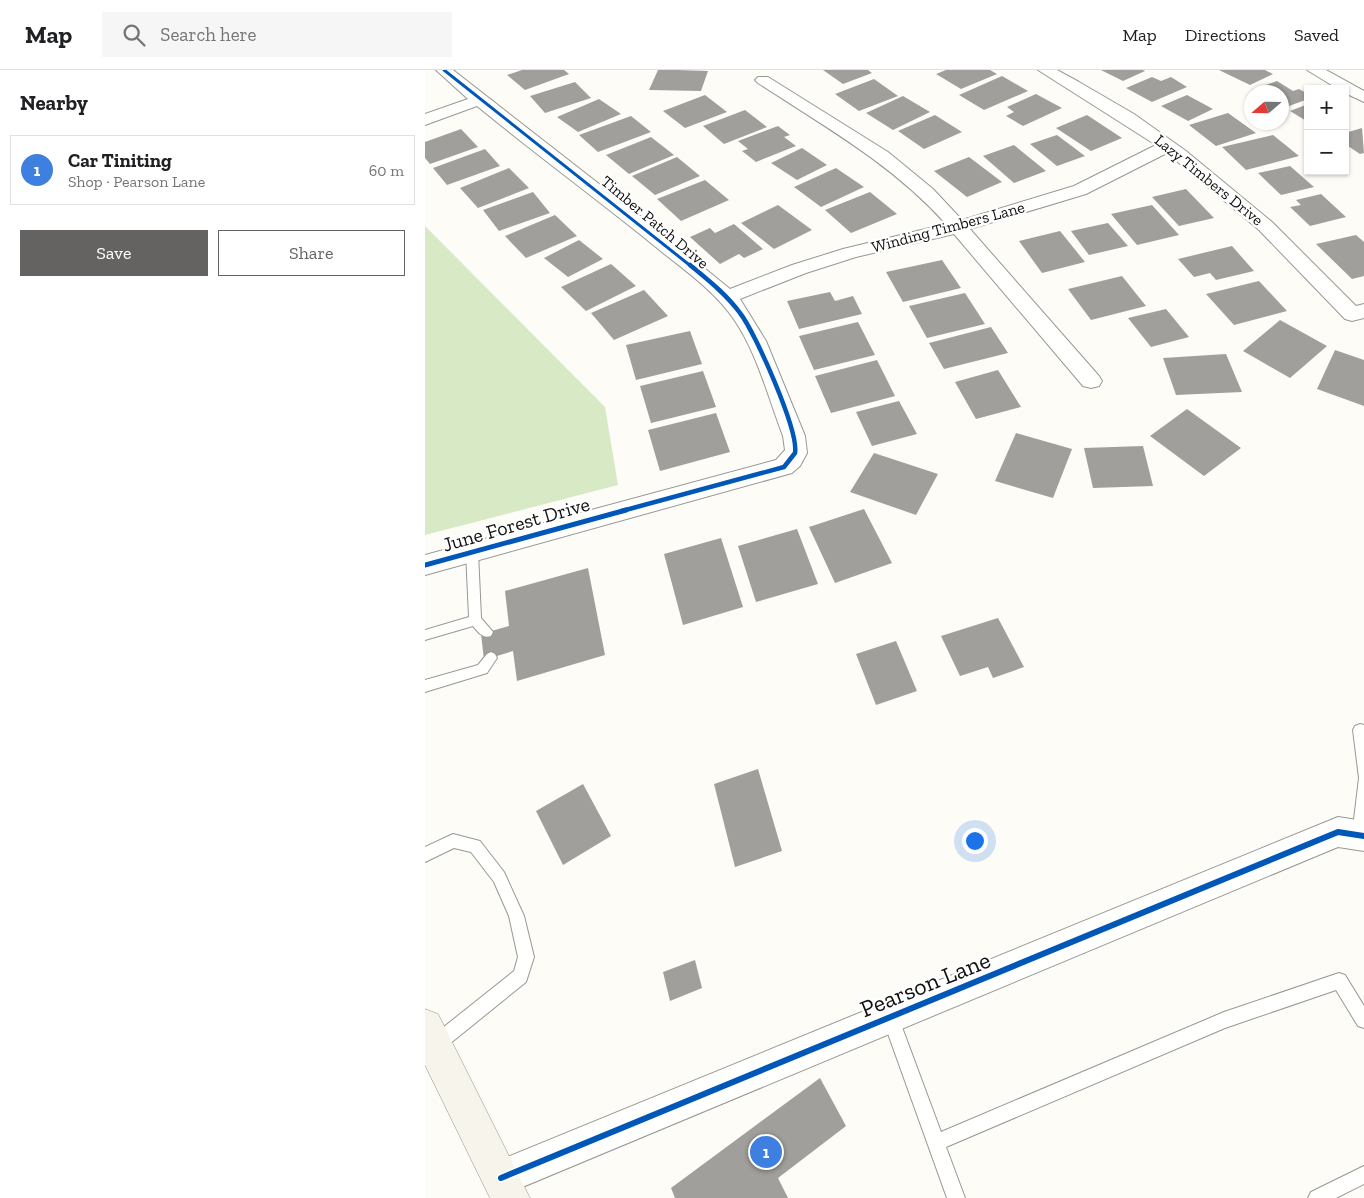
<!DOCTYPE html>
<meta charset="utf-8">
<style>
body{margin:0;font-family:"Zilla Slab",serif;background:#f6f6f6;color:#202124}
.controls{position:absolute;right:15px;top:15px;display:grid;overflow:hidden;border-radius:0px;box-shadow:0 1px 4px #0004}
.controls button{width:45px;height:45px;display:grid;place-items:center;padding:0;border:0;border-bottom:1px solid #e0e0e0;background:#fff;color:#202124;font:25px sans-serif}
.compass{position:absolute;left:819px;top:15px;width:45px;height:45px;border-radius:50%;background:#fff;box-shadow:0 1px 4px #0004;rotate:250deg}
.you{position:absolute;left:549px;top:770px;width:18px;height:18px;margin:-12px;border:4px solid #fff;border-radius:50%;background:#1a73e8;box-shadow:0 0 0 8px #1a73e833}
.badge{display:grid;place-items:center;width:32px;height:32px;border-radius:50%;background:#646362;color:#fff;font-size:16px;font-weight:700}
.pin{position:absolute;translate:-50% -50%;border:2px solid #fff;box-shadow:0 1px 5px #0006}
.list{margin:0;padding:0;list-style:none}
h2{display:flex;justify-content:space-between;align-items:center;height:65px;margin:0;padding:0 20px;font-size:21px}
h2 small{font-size:16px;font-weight:400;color:#757577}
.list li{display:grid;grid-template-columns:32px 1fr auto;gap:15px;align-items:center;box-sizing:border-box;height:70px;margin:0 10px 10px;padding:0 10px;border:1px solid #e0e0e0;border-radius:0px}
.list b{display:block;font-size:19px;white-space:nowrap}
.list p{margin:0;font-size:16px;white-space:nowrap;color:#757577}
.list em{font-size:16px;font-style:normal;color:#757577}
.actions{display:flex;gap:10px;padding:15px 20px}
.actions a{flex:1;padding:11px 0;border:1px solid #646362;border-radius:0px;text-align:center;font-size:18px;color:#646362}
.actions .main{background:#646362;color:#fff}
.icon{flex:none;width:28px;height:28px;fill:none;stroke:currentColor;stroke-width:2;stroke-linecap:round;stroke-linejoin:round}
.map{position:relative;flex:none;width:939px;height:1128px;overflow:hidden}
header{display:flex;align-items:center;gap:30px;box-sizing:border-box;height:70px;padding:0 25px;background:#fff;border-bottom:1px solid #e0e0e0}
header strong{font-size:24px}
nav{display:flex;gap:28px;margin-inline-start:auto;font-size:18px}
.search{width:350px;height:45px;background:#f6f6f6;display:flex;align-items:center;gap:12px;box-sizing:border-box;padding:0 18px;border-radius:0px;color:#757577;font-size:19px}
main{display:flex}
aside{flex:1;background:#fff}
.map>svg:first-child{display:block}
.forest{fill:#d8eac5}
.building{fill:#a19f9c}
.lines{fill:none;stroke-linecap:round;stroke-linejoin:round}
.lane-casing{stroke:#979795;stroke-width:2}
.street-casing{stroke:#979795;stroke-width:2}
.secondary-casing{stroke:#8e8d8b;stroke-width:1}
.lane{fill:#fffffe;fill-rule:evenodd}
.street{fill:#fffffe;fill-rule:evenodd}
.secondary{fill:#f6f4eb;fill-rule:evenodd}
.cycleway-far3-casing{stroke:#fff;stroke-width:5}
.cycleway-far2-casing{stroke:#fff;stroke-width:7}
.cycleway-far1-casing{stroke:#fff;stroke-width:8}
.cycleway-casing{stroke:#fff;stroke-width:9}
.cycleway-far3{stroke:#0057b8;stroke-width:3}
.cycleway-far2{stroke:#0057b8;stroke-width:4.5}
.cycleway-far1{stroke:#0057b8;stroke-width:5}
.cycleway{stroke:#0057b8;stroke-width:6}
.labels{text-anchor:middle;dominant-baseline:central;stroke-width:5;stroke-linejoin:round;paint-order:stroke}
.far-street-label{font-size:16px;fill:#111;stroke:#fff}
.street-label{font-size:20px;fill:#111;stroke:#fff}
.near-street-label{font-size:24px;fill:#111;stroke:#fff}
</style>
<header>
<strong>Map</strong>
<div class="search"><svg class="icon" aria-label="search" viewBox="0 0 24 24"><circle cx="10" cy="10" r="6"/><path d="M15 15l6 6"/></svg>Search here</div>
<nav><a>Map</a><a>Directions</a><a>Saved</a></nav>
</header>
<main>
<aside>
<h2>Nearby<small></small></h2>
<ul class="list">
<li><span class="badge" style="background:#3f7fe0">1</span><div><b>Car Tiniting</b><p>Shop · Pearson Lane</p></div><em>60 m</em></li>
</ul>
<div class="actions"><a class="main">Save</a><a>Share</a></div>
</aside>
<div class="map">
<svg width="939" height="1128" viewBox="0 0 939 1128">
<rect width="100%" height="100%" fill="#fdfcf7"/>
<path class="forest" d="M 0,156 L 180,337 L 193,415 L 0,465 Z"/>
<path class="building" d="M 97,0 L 139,0 L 144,4 L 100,20 L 82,5 Z
M 233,0 L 252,0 L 283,1 L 276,21 L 224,20 Z
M 398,0 L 443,0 L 447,3 L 418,14 Z
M 521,0 L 565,0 L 572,4 L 536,19 L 511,4 Z
M 676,0 L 718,0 L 720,1 L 698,11 Z
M 794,0 L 840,0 L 848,4 L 825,15 Z
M 577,6 L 603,21 L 559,40 L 534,25 Z
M 727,7 L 736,11 L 746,7 L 762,17 L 727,32 L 701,18 Z
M 449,9 L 473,26 L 434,41 L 410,24 Z
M 852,11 L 868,21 L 874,19 L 883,24 L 883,29 L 856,39 L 856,22 L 830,22 L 827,20 Z
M 150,12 L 166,28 L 120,43 L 105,26 Z
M 611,24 L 637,38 L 598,56 L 581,46 L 589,42 L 582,37 Z
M 280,25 L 302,42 L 260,58 L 238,41 Z
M 762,25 L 788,39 L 763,51 L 736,36 Z
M 478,26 L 505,42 L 468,60 L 441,43 Z
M 174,29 L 196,44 L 153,62 L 132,47 Z
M 883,34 L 883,52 L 865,41 Z
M 320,40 L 342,57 L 299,74 L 278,56 Z
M 803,43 L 831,63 L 791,76 L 764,55 Z
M 510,45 L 537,62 L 499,79 L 473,61 Z
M 662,45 L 697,68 L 666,81 L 631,58 Z
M 206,46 L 226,62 L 173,82 L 154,65 Z
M 353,56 L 365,65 L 359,67 L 371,76 L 331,92 L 317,81 L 323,79 L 313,71 Z
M 937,58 L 939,83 L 935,84 L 920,74 L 920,63 Z
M 36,59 L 53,77 L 5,94 L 0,88 L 0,72 Z
M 632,65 L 660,86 L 632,96 L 605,74 Z
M 848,65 L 874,86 L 821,100 L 797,77 Z
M 226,67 L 249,85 L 204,104 L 181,85 Z
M 589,75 L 621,101 L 589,113 L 558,86 Z
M 377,78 L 402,95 L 372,110 L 346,93 Z
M 60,79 L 75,96 L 22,115 L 8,98 Z
M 252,87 L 275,106 L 230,125 L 207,106 Z
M 544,87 L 577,112 L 542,127 L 509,101 Z
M 865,96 L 889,117 L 856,125 L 833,103 Z
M 84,98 L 104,118 L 53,138 L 35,118 Z
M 411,98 L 439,117 L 396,137 L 369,117 Z
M 280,110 L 304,130 L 256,151 L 232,129 Z
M 761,119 L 789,148 L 754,156 L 727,127 Z
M 108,122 L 125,143 L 74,161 L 58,140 Z
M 445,122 L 472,144 L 426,163 L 400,140 Z
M 896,124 L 921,147 L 885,156 L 865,137 L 876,135 L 871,130 Z
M 353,135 L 387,160 L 349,179 L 316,153 Z
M 727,135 L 754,165 L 712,175 L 686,144 Z
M 130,145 L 152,166 L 101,188 L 80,166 Z
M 683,153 L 703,176 L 664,185 L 646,161 Z
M 309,154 L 338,179 L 319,188 L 314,184 L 295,194 L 265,167 L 285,158 L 290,163 Z
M 635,161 L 660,192 L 617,203 L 594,171 Z
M 931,165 L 939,172 L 939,206 L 927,209 L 891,174 Z
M 154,170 L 178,189 L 143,207 L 119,188 Z
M 807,176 L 829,201 L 791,210 L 785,203 L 769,207 L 753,189 Z
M 517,190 L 536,218 L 478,232 L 461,202 Z
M 186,194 L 211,216 L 161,241 L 136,217 Z
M 697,206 L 721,236 L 666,250 L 643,219 Z
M 834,211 L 862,241 L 809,255 L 781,224 Z
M 219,220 L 243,246 L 189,270 L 166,243 Z
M 405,222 L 410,231 L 428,226 L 437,244 L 374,259 L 362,231 Z
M 540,223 L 560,254 L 502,268 L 484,236 Z
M 741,239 L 764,267 L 726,277 L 703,248 Z
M 855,250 L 902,276 L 865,308 L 818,281 Z
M 433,252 L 450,285 L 389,300 L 374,266 Z
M 566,257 L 583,283 L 519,299 L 504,273 Z
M 265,261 L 277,294 L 211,310 L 201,275 Z
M 910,280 L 939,290 L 939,336 L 892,319 Z
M 801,284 L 817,322 L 751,325 L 738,288 Z
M 452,290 L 470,326 L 406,343 L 390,306 Z
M 573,300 L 596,337 L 551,349 L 530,312 Z
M 278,301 L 291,337 L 226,353 L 215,316 Z
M 474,331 L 492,364 L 447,376 L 431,342 Z
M 762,339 L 816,378 L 779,406 L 725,366 Z
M 291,343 L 305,382 L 235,401 L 223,360 Z
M 591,363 L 647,379 L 628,428 L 570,411 Z
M 718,376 L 728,416 L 668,418 L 659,378 Z
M 449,383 L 513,404 L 491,445 L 425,422 Z
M 439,439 L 467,493 L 410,513 L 384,457 Z
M 372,459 L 393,514 L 331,532 L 313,476 Z
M 296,468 L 318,537 L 258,555 L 239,484 Z
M 163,498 L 180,585 L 92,611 L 88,581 L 59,590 L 56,564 L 84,556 L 80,521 Z
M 573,548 L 599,597 L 568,608 L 563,597 L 535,606 L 516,566 Z
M 471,571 L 492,621 L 451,635 L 431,584 Z
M 333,699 L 357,781 L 310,797 L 289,714 Z
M 158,714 L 186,766 L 138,795 L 111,741 Z
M 270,890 L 277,918 L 245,931 L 238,902 Z
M 395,1008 L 421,1056 L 353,1108 L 363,1128 L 250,1128 L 246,1118 Z"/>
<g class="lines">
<defs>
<path id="lane" d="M 47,477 L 53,482 L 56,548 L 68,562 L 66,566 C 58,569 53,562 48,556 L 0,570 L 0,560 L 44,547 L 41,482 Z
M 66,582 L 70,584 L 72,588 L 62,603 L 0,622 L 0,610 L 53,595 L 62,584 Z
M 935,654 L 939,655 L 939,771 L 934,773 L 929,771 L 927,766 L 934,708 L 928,660 L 930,656 Z
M 28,764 L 55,771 L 79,802 L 99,846 L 109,887 L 101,912 L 17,980 L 11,982 L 5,980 L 3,974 L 5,968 L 89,901 L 93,887 L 84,846 L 69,812 L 46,782 L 29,778 L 0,792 L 0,777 Z
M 914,903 L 920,905 L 939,936 L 939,958 L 933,956 L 911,920 L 800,958 L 521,1077 L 540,1128 L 522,1128 L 457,947 L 459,941 L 465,939 L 471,941 L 516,1062 L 799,942 Z
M 939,1096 L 939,1114 L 911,1128 L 883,1128 L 886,1122 Z"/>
<path id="street" d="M 11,0 L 28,0 L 219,149 L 305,219 L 367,195 L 418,179 L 521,154 C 467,94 400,57 333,13 L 330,10 L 333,7 L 343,7 L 463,82 L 508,119 L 537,150 L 649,116 L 731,75 L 613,0 L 632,0 L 654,12 L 709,44 L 761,81 L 847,152 L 931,236 L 939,234 L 939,248 L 927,251 L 920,249 L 834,160 L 742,83 L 661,124 L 545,159 L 674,306 L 677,311 L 674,316 L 666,318 L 658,316 L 529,164 L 431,187 L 381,203 L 315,229 L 341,271 L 380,366 L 382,383 L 375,396 L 367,403 L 0,505 L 0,485 L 351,390 L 360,380 L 358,366 C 343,327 332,282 308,248 C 290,222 262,202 237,182 C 176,132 113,86 52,36 L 0,55 L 0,44 L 43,29 Z
M 882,0 L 901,0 L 939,21 L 939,32 L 920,23 L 920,19 L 913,19 Z
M 913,747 L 939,751 L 939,781 L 913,777 L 76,1126 L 63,1121 L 58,1108 L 63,1095 Z"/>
<path id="secondary" d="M 0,939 L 13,944 L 105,1128 L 65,1128 L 0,995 Z"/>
</defs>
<use href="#lane" class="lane-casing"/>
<use href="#street" class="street-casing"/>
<use href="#secondary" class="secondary-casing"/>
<use href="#lane" class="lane"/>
<use href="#street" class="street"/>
<use href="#secondary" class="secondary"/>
<defs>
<path id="cycleway-far3" d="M 19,0 L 267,197"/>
<path id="cycleway-far2" d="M 197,441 L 359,397 L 370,383 C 374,361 330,262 315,243 C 301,224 283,210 265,195"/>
<path id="cycleway-far1" d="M 0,495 L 201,440"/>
<path id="cycleway" d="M 76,1108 L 913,762 L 939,766"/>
</defs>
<use href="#cycleway-far3" class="cycleway-far3-casing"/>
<use href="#cycleway-far2" class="cycleway-far2-casing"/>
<use href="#cycleway-far1" class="cycleway-far1-casing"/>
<use href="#cycleway" class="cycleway-casing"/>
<use href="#cycleway-far3" class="cycleway-far3"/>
<use href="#cycleway-far2" class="cycleway-far2"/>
<use href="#cycleway-far1" class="cycleway-far1"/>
<use href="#cycleway" class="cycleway"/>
</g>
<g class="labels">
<g class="far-street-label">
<text transform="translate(784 110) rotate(39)">Lazy Timbers Drive</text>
<text transform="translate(230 152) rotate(40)">Timber Patch Drive</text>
<text transform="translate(523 157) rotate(-15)">Winding Timbers Lane</text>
</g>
<g class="street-label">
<text transform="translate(91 454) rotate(-16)">June Forest Drive</text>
</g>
<g class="near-street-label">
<text transform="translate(500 914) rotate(-22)">Pearson Lane</text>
</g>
</g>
</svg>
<div class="controls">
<button>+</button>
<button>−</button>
</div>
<svg class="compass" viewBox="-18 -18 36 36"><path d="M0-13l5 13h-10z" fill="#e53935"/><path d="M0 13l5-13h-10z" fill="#757577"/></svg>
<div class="you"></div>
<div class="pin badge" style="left:341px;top:1082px;background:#3f7fe0">1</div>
</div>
</main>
